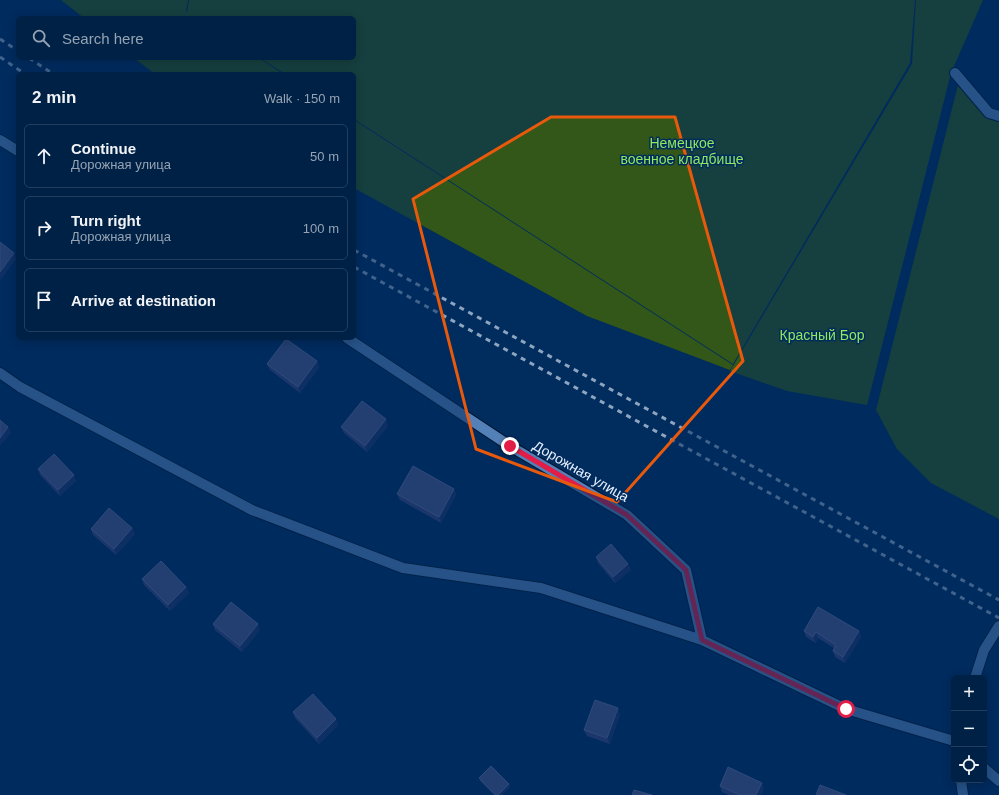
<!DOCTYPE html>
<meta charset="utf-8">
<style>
body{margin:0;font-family:Helvetica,sans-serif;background:#0e2e51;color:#f1f3f6}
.controls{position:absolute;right:12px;bottom:12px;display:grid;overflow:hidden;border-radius:6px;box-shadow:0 2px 10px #0003}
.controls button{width:36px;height:36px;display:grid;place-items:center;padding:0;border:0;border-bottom:1px solid #223e5f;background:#002146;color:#f1f3f6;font:20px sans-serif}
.stop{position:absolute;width:12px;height:12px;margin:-9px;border:3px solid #e11d48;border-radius:50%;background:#fff}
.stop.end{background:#e11d48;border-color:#fff;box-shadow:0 1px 4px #0008}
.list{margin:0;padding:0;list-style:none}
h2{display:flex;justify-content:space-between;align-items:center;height:52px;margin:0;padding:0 16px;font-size:17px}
h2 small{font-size:13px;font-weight:400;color:#95a3b3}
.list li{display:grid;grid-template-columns:26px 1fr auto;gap:12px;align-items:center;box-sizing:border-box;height:64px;margin:0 8px 8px;padding:0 8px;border:1px solid #223e5f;border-radius:6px}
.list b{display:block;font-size:15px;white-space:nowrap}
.list p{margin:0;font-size:13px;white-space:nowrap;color:#95a3b3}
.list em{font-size:13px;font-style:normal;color:#95a3b3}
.icon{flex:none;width:22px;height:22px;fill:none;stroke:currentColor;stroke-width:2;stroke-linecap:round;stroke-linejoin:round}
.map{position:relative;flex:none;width:999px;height:795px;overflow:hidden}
.search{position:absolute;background:#002146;box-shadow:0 2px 10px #0003;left:16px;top:16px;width:340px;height:44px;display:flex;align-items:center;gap:10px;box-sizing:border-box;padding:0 14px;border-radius:6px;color:#95a3b3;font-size:15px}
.panel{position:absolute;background:#002146;box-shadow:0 2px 10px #0003;left:16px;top:72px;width:340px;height:268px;border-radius:6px}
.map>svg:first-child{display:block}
.green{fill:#325719}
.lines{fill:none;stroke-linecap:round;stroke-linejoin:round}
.minor-casing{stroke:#021630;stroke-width:12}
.minor{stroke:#5480b8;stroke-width:10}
.rail{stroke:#8ea5c0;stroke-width:3;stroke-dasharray:5 5;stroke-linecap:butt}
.wall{fill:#3d447b}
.shaded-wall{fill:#1d3369}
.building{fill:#4f5789;stroke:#676f9b}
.route{stroke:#e11d48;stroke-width:5}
.marked{fill:none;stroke:#e8590c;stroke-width:3;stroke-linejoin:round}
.labels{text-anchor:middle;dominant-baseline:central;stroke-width:3;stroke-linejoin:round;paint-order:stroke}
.park-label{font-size:14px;fill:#91e85b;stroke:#002c5e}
.street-label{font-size:14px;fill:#e7f1fe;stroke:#002c5e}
</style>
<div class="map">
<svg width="999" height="795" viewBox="0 0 999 795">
<rect width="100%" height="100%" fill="#002c5e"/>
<path class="green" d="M 61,0 L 188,0 L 186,11 L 187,12 L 189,0 L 915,0 L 910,63 L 733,364 L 354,119 L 354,74 L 285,74 L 260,58 L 354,58 L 354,18 L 84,18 Z
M 916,0 L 983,0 L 951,73 L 867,405 L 787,391 L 730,371 L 912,64 Z
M 134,58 L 259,58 L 283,74 L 155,74 Z
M 958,85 L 989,119 L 999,121 L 999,519 L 931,483 L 897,449 L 876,410 Z
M 354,120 L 733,365 L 730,370 L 587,316 L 354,188 Z"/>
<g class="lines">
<defs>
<path id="minor" d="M 955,73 L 989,113 L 999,116
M 0,140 L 18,151
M 347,338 L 510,446 L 627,515 L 686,570 L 702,640 L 846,709 L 954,741
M 0,373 L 20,387 L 252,510 L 403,568 L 541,588 L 702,640
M 975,678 L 984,650 L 999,626
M 984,768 L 999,781
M 961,780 L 963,795"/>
</defs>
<use href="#minor" class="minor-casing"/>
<use href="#minor" class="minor"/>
<path class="rail" d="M 0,39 L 18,51
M 0,57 L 25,74
M 29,58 L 53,74
M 354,250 L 999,600
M 354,267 L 999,618"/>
</g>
<path class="wall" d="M 317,361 L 319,368 L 300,393 L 270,370 L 267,364 Z
M 388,426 L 367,452 L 344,433 L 341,427 Z
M 38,469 L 76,481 L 60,496 L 40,475 Z
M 454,489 L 456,495 L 441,523 L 400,500 L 397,494 Z
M 132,528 L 135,534 L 116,555 L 93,535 L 91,529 Z
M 596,557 L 628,564 L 631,570 L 615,583 L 598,563 Z
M 142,579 L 186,587 L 189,593 L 170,611 L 144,585 Z
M 213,624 L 260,630 L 242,652 L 215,630 Z
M 804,631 L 859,631 L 861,637 L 845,663 L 835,657 L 833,651 L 834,648 L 818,638 L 816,643 L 806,637 Z
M 293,712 L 336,719 L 338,725 L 319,744 L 295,718 Z
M 620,714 L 610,744 L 587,736 L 584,730 Z
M 479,778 L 509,784 L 510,787 L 502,795 L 494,795 L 480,781 Z
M 720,786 L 764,789 L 761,795 L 729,795 L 722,792 Z"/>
<path class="shaded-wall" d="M 14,253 L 16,259 L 0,281 L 0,272 Z
M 317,361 L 319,368 L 300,393 L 298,387 Z
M 386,419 L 388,426 L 367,452 L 365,446 Z
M 8,427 L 11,433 L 0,446 L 0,438 Z
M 74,475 L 76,481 L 60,496 L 58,490 Z
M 454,489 L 456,495 L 441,523 L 439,517 Z
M 132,528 L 135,534 L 116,555 L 114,549 Z
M 628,564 L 631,570 L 615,583 L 613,577 Z
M 186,587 L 189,593 L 170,611 L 168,605 Z
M 258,624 L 260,630 L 242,652 L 240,646 Z
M 859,631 L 861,637 L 845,663 L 843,657 Z
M 816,632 L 818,638 L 816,643 L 813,637 Z
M 618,708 L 620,714 L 610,744 L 607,738 Z
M 336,719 L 338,725 L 319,744 L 317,738 Z
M 762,783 L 764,789 L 761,795 L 756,795 Z
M 509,784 L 510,787 L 502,795 L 498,795 Z"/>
<path class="building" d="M 0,242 L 14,253 L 0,272 Z
M 286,339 L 317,361 L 298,387 L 267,364 Z
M 362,401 L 386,419 L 365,446 L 341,427 Z
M 0,420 L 8,427 L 0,438 Z
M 54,454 L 74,475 L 58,490 L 38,469 Z
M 413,466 L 454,489 L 439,517 L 397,494 Z
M 109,508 L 132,528 L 114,549 L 91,529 Z
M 611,544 L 628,564 L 613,577 L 596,557 Z
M 161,561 L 186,587 L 168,605 L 142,579 Z
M 231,602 L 258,624 L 240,646 L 213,624 Z
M 818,607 L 859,631 L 843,657 L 833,651 L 836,645 L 816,632 L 813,637 L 804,631 Z
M 313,694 L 336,719 L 317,738 L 293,712 Z
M 595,700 L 618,708 L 607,738 L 584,730 Z
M 491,766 L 509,784 L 498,795 L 496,795 L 479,778 Z
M 728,767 L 762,783 L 756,795 L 740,795 L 720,786 Z
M 820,785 L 846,795 L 816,795 Z
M 634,790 L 652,795 L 632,795 Z"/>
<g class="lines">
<path class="route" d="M 510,446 L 627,515 L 686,570 L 702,640 L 846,709"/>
</g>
<path d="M0 0H999V795H0ZM 551,117 L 675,117 L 743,361 L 617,502 L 476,449 L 413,199 Z" fill="#002c5e" fill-opacity=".55" fill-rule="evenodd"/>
<path class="marked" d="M 551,117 L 675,117 L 743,361 L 617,502 L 476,449 L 413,199 Z"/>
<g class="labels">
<g class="park-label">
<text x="682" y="143">Немецкое<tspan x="682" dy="16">военное кладбище</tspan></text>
<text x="822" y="335">Красный Бор</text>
</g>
<g class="street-label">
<text transform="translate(581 471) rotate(30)">Дорожная улица</text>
</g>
</g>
</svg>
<div class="controls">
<button>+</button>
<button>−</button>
<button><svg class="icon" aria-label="locate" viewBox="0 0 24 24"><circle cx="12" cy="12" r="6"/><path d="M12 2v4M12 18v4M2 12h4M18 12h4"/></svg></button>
</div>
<div class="stop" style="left:846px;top:709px"></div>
<div class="stop end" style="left:510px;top:446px"></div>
<div class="search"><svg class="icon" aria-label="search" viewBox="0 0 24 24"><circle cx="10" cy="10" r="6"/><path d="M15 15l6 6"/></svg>Search here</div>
<section class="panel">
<h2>2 min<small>Walk · 150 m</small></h2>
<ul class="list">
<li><svg class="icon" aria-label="ahead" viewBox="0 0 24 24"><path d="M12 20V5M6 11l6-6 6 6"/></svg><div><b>Continue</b><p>Дорожная улица</p></div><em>50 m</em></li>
<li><svg class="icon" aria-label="right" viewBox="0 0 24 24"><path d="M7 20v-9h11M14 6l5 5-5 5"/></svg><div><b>Turn right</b><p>Дорожная улица</p></div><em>100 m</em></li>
<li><svg class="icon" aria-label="arrive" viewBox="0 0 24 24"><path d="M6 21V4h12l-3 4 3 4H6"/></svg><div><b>Arrive at destination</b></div></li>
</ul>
</section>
</div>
